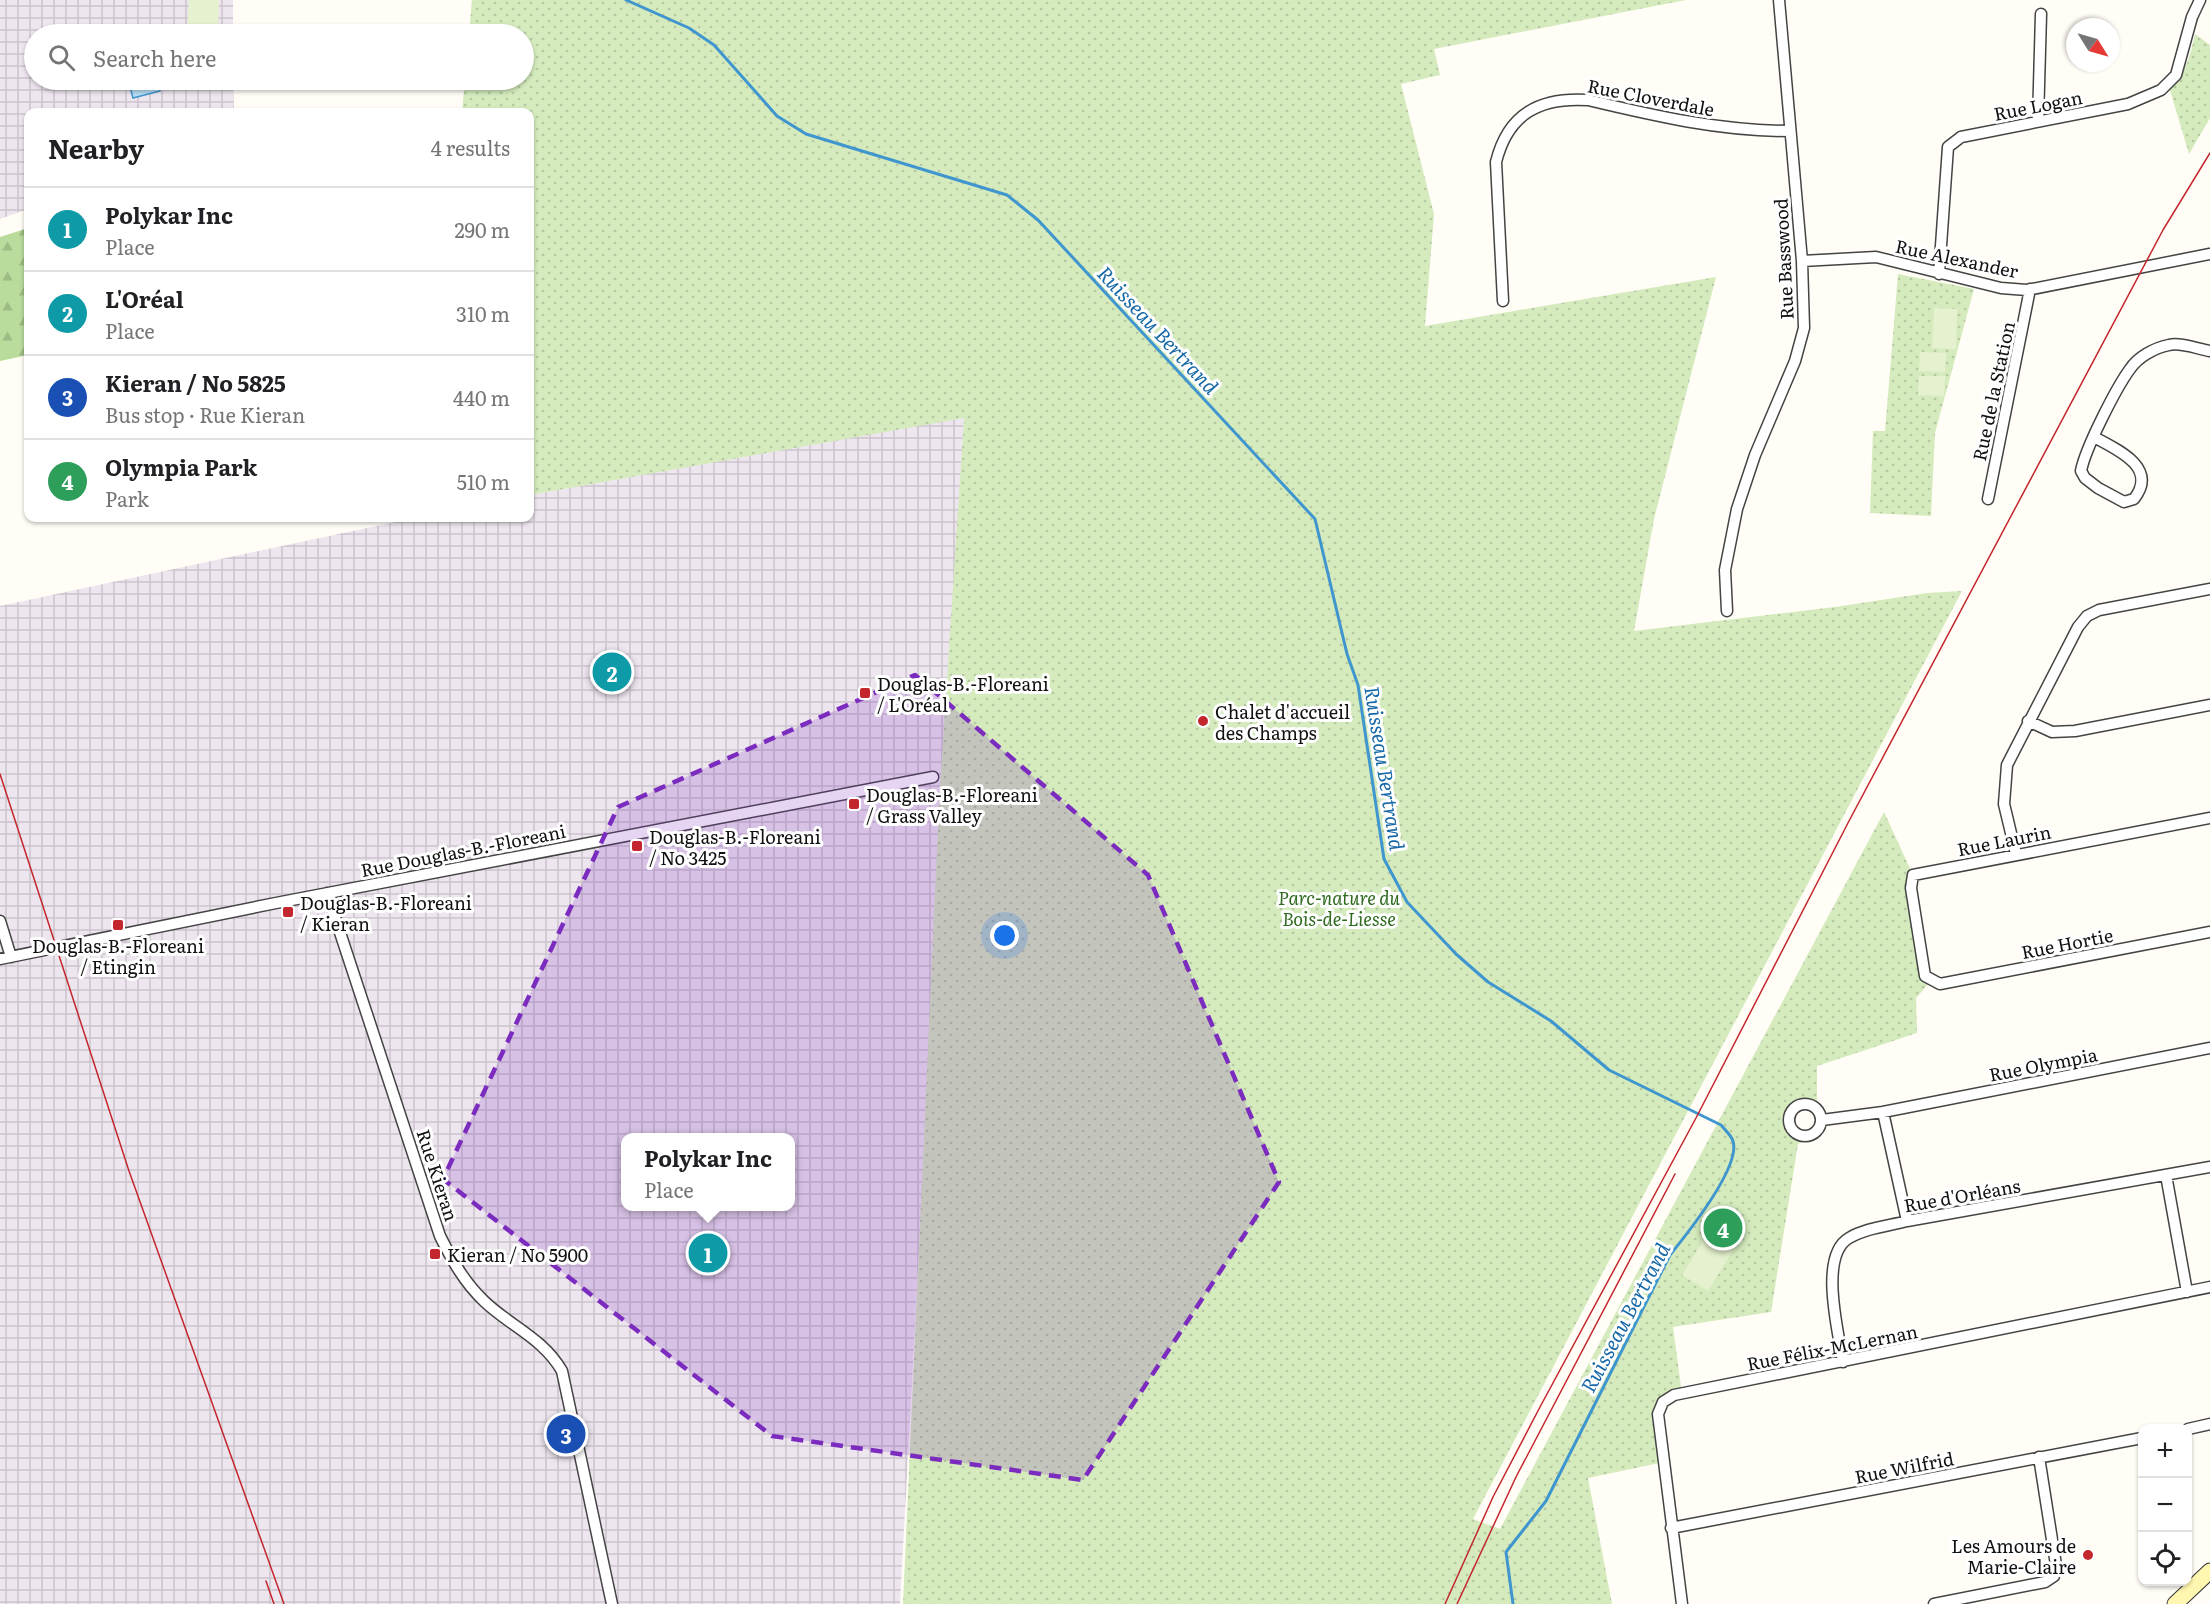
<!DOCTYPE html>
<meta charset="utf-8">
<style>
body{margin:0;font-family:Literata,serif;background:#f6f6f6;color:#202124}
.controls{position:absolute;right:18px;bottom:18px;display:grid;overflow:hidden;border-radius:12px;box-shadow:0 2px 4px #0004}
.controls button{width:54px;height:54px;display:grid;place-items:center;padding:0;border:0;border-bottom:2px solid #e0e0e0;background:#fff;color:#202124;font:30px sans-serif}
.compass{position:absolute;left:2066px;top:18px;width:54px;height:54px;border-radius:50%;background:#fff;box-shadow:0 2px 4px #0004;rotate:127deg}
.you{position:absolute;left:1005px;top:936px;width:21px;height:21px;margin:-15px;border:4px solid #fff;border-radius:50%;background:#1a73e8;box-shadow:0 0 0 9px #1a73e833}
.badge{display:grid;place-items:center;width:39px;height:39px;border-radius:50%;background:#111827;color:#fff;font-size:20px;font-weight:700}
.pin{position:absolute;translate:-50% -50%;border:3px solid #fff;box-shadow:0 2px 6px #0006}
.popup{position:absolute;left:621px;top:1133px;width:174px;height:78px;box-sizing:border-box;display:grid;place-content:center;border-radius:12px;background:#fff;filter:drop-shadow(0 2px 4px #0005);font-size:20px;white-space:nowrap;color:#757577}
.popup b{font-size:22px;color:#202124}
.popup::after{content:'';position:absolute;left:50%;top:100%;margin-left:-12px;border:12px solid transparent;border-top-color:#fff}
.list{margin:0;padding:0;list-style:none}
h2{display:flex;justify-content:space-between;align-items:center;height:78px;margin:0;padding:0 24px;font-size:26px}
h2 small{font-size:20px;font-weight:400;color:#757577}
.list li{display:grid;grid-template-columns:39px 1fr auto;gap:18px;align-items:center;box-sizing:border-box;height:84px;padding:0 24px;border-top:2px solid #e0e0e0}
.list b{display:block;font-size:22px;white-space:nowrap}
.list p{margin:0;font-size:20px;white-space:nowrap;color:#757577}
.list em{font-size:20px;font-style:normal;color:#757577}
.icon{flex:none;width:33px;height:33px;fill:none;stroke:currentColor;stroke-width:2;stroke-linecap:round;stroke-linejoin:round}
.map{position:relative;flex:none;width:2210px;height:1604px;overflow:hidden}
.search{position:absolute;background:#fff;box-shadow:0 2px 4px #0004;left:24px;top:24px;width:510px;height:66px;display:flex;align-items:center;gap:15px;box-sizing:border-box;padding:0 21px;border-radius:33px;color:#757577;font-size:22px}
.panel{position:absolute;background:#fff;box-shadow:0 2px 4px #0004;left:24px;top:108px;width:510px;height:414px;border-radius:12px}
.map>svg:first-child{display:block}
.industrial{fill:url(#industrial-grid);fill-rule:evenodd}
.forest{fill:url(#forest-firs)}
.park{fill:url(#park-dots)}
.pitch{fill:#e6f2cf}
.water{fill:url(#water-waves);stroke:#3f96cf;stroke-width:1.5}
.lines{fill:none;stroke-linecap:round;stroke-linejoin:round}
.stream{stroke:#3f96cf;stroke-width:3}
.street-casing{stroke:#444;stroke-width:13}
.secondary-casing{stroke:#333;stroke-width:17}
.street{stroke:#fff;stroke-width:10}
.secondary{stroke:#fff6b0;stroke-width:15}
.tram{stroke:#c4262e;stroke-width:1.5}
.marked{fill:#7b2cbf;fill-opacity:0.2;stroke:#7b2cbf;stroke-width:4.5;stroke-dasharray:12 8;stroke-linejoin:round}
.poi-dot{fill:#c4262e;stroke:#fff;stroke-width:2}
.labels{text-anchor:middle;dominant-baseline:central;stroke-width:6;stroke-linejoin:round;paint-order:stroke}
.street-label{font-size:18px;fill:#111;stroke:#fff}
.poi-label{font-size:18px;fill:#111;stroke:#fff;text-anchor:start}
.park-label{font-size:18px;font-style:italic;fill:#2f6b1f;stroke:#fff}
.water-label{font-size:20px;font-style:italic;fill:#1768a6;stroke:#fff}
</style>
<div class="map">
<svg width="2210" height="1604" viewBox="0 0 2210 1604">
<defs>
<pattern id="industrial-grid" width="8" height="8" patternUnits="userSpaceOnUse" patternTransform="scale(1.5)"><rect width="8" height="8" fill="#eee6ef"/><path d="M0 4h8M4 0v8" fill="none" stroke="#cbc4cc"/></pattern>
<pattern id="forest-firs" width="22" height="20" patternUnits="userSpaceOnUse" patternTransform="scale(1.5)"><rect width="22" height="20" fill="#b9dc9c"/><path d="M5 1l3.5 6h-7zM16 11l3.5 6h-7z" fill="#9ebc85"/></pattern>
<pattern id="park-dots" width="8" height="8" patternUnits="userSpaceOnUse" patternTransform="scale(1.5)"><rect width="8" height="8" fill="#d5ebbd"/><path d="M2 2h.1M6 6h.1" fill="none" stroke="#b6c8a1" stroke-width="1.8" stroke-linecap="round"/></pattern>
<pattern id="water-waves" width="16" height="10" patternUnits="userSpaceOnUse" patternTransform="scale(1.5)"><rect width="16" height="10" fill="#b9e0f7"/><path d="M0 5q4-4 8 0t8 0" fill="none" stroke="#9ebfd3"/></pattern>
</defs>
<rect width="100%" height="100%" fill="#fffdf5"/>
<path class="industrial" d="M 0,0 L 233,0 L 233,34 L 34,34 L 34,80 L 233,80 L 234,112 L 28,112 L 28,209 L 0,219 Z
M 964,417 L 900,1604 L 0,1604 L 0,606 L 414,518 L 530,518 L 530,495 ZM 626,1138 L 790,1138 L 790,1206 L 626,1206 Z"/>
<path class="forest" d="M 28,228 L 28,355 L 0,361 L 0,237 Z"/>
<path class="park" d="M 472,0 L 1686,0 L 1434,49 L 1440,75 L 1401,84 L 1434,214 L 1425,326 L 1716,277 L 1654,519 L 1634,631 L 1835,607 L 1927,593 L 1962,591 L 1473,1519 L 1500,1529 L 1884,812 L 1913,875 L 1931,981 L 1916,998 L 1917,1033 L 1817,1066 L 1817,1108 C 1784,1085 1779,1152 1815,1133 L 1798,1144 L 1771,1312 L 1673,1327 L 1682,1394 L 1674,1395 L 1657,1416 L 1664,1462 L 1588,1478 L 1612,1604 L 903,1604 L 939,803 L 964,418 L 530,495 L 530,112 L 462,112 L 465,80 L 524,80 L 524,34 L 469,34 Z
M 2195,34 L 2210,45 L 2210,118 L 2189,154 L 2169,87 C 2187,72 2190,56 2195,34 Z
M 1898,274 L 1974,289 L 1935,433 L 1931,516 L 1870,513 L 1873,431 L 1885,431 Z"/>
<path class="pitch" d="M 189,0 L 219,0 L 218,34 L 187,34 Z
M 1934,308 L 1957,309 L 1956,349 L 1932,348 Z
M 1920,352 L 1946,353 L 1945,372 L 1919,371 Z
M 1919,376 L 1945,376 L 1944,396 L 1918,395 Z
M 1709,1231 L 1735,1247 L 1708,1291 L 1682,1275 Z"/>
<path class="water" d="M 144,80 L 158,80 L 160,91 L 133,98 L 129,83 Z"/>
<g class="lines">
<path class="stream" d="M 626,0 L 689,28 L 714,45 L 777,116 L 806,134 L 1007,195 L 1038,220 L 1315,519 L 1347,654 L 1358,685 L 1384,859 L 1407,902 L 1456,954 L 1488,982 L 1551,1021 L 1609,1070 L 1721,1125 C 1725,1130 1731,1135 1733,1141 C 1741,1167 1687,1234 1670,1255 L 1546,1501 L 1506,1552 L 1513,1604"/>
<defs>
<path id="street" d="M 2038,121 L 2041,14
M 1802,261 L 1876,257 L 2001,288 L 2027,290 L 2210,254
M 1939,274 L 1948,147 L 1961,137 L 2128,104 L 2161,90 L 2176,75 L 2192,17 L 2200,0
M 1503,301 L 1496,162 C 1508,114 1539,97 1588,100 C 1655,116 1720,131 1790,131
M 2094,437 C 2116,449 2159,467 2134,499 L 2124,502 L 2098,488 L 2085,478 L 2081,471 C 2085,449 2116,388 2130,369 C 2138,357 2154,348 2169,345 C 2180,342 2198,349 2210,351
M 1988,499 L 2030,289
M 1727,611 L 1725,570 L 1737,509 L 1755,455 L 1795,361 L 1804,328 L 1802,261 L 1779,0
M 2028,721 L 2052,732 L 2075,731 L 2210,705
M 2210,818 L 1913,875 L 1911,888 L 1925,976 L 1940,984 L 2210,932
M 2016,854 L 2004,804 L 2007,765 L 2078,627 L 2087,616 L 2099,610 L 2210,589
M 327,893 L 440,1236 C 452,1260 464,1282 484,1301 C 510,1326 543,1338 562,1371 L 612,1604
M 0,921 L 11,957
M 0,959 L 276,903 L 933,777
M1789 1120a16 16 0 1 1 32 0a16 16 0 1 1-32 0Z
M 1883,1112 L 1907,1221
M 1822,1120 L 1883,1112 L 2210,1048
M 2166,1175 L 2187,1292
M 1843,1362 C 1839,1334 1818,1256 1849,1238 C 1866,1228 1888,1226 1907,1221 L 2210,1167
M 2188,1429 L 2210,1424
M 1671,1528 L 2142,1438
M 1682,1604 L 1658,1414 L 1663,1402 L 1674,1395 L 2210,1287
M 1934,1604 L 2045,1582 L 2054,1576 L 2056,1565 L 2039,1457"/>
<path id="secondary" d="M 2175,1604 L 2210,1571"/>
</defs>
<use href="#street" class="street-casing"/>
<use href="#secondary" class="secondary-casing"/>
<use href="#street" class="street"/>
<use href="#secondary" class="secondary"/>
<path class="tram" d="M 0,774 L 129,1171 L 284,1604
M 266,1581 L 274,1604
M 1445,1604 L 1493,1497 L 1540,1407 L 1696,1118 L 1849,821 L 2163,230 L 2210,153
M 1457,1604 L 1516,1477 L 1675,1174"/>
</g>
<path class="marked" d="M 915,675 L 1148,875 L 1279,1182 L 1083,1480 L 772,1436 L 443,1179 L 618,807 Z"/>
<g class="poi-dot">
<rect x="859" y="687" width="12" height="12" rx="3"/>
<circle cx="1203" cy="721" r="6"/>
<rect x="848" y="798" width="12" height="12" rx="3"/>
<rect x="631" y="840" width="12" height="12" rx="3"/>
<rect x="282" y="906" width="12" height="12" rx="3"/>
<rect x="112" y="919" width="12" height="12" rx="3"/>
<rect x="429" y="1248" width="12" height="12" rx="3"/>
<circle cx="2088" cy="1555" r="6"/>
</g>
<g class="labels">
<g class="street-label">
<text transform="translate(1651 97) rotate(11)">Rue Cloverdale</text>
<text transform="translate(2038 105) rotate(-11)">Rue Logan</text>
<text transform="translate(1957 258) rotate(12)">Rue Alexander</text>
<text transform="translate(1783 259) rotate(-93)">Rue Basswood</text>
<text transform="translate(1993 391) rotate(-78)">Rue de la Station</text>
<text transform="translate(2004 840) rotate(-11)">Rue Laurin</text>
<text transform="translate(463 850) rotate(-11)">Rue Douglas-B.-Floreani</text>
<text transform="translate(2067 943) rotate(-11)">Rue Hortie</text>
<text transform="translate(2043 1064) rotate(-11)">Rue Olympia</text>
<text transform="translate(438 1175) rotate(72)">Rue Kieran</text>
<text transform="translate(1962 1195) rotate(-10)">Rue d'Orléans</text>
<text transform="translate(1832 1347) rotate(-11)">Rue Félix-McLernan</text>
<text transform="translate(1904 1467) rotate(-11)">Rue Wilfrid</text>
</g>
<g class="poi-label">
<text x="877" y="683">Douglas-B.-Floreani<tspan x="877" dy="21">/ L'Oréal</tspan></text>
<text x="1215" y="711">Chalet d'accueil<tspan x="1215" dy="21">des Champs</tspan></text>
<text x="866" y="794">Douglas-B.-Floreani<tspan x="866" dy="21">/ Grass Valley</tspan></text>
<text x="649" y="836">Douglas-B.-Floreani<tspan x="649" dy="21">/ No 3425</tspan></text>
<text x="300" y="902">Douglas-B.-Floreani<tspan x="300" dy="21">/ Kieran</tspan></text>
<text x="118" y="945" text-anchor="middle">Douglas-B.-Floreani<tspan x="118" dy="21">/ Etingin</tspan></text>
<text x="447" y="1254">Kieran / No 5900</text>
<text x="2076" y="1545" text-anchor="end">Les Amours de<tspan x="2076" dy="21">Marie-Claire</tspan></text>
</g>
<g class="park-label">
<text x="1339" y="897">Parc-nature du<tspan x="1339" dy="21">Bois-de-Liesse</tspan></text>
</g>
<g class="water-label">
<text transform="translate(1159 329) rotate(47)">Ruisseau Bertrand</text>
<text transform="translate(1386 768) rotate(81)">Ruisseau Bertrand</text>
<text transform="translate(1624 1317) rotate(-62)">Ruisseau Bertrand</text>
</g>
</g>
</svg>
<div class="controls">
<button>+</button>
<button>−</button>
<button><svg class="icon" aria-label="locate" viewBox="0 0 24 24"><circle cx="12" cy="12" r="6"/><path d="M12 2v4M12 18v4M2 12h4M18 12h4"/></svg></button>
</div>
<svg class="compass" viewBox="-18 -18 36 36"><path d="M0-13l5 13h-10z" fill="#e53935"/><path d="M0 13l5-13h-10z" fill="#757577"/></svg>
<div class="you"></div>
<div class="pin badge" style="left:708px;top:1253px;background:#0f9aa8">1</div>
<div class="popup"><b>Polykar Inc</b>Place</div>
<div class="pin badge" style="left:612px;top:672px;background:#0f9aa8">2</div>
<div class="pin badge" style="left:566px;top:1434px;background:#1a4fb4">3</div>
<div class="pin badge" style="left:1723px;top:1228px;background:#2e9e5b">4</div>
<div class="search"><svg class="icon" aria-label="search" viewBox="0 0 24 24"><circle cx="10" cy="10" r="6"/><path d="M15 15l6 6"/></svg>Search here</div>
<section class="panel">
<h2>Nearby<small>4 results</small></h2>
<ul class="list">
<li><span class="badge" style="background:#0f9aa8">1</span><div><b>Polykar Inc</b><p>Place</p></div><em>290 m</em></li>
<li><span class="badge" style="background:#0f9aa8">2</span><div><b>L'Oréal</b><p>Place</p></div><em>310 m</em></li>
<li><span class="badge" style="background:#1a4fb4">3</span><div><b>Kieran / No 5825</b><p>Bus stop · Rue Kieran</p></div><em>440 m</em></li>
<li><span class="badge" style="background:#2e9e5b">4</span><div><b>Olympia Park</b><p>Park</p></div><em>510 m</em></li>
</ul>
</section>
</div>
